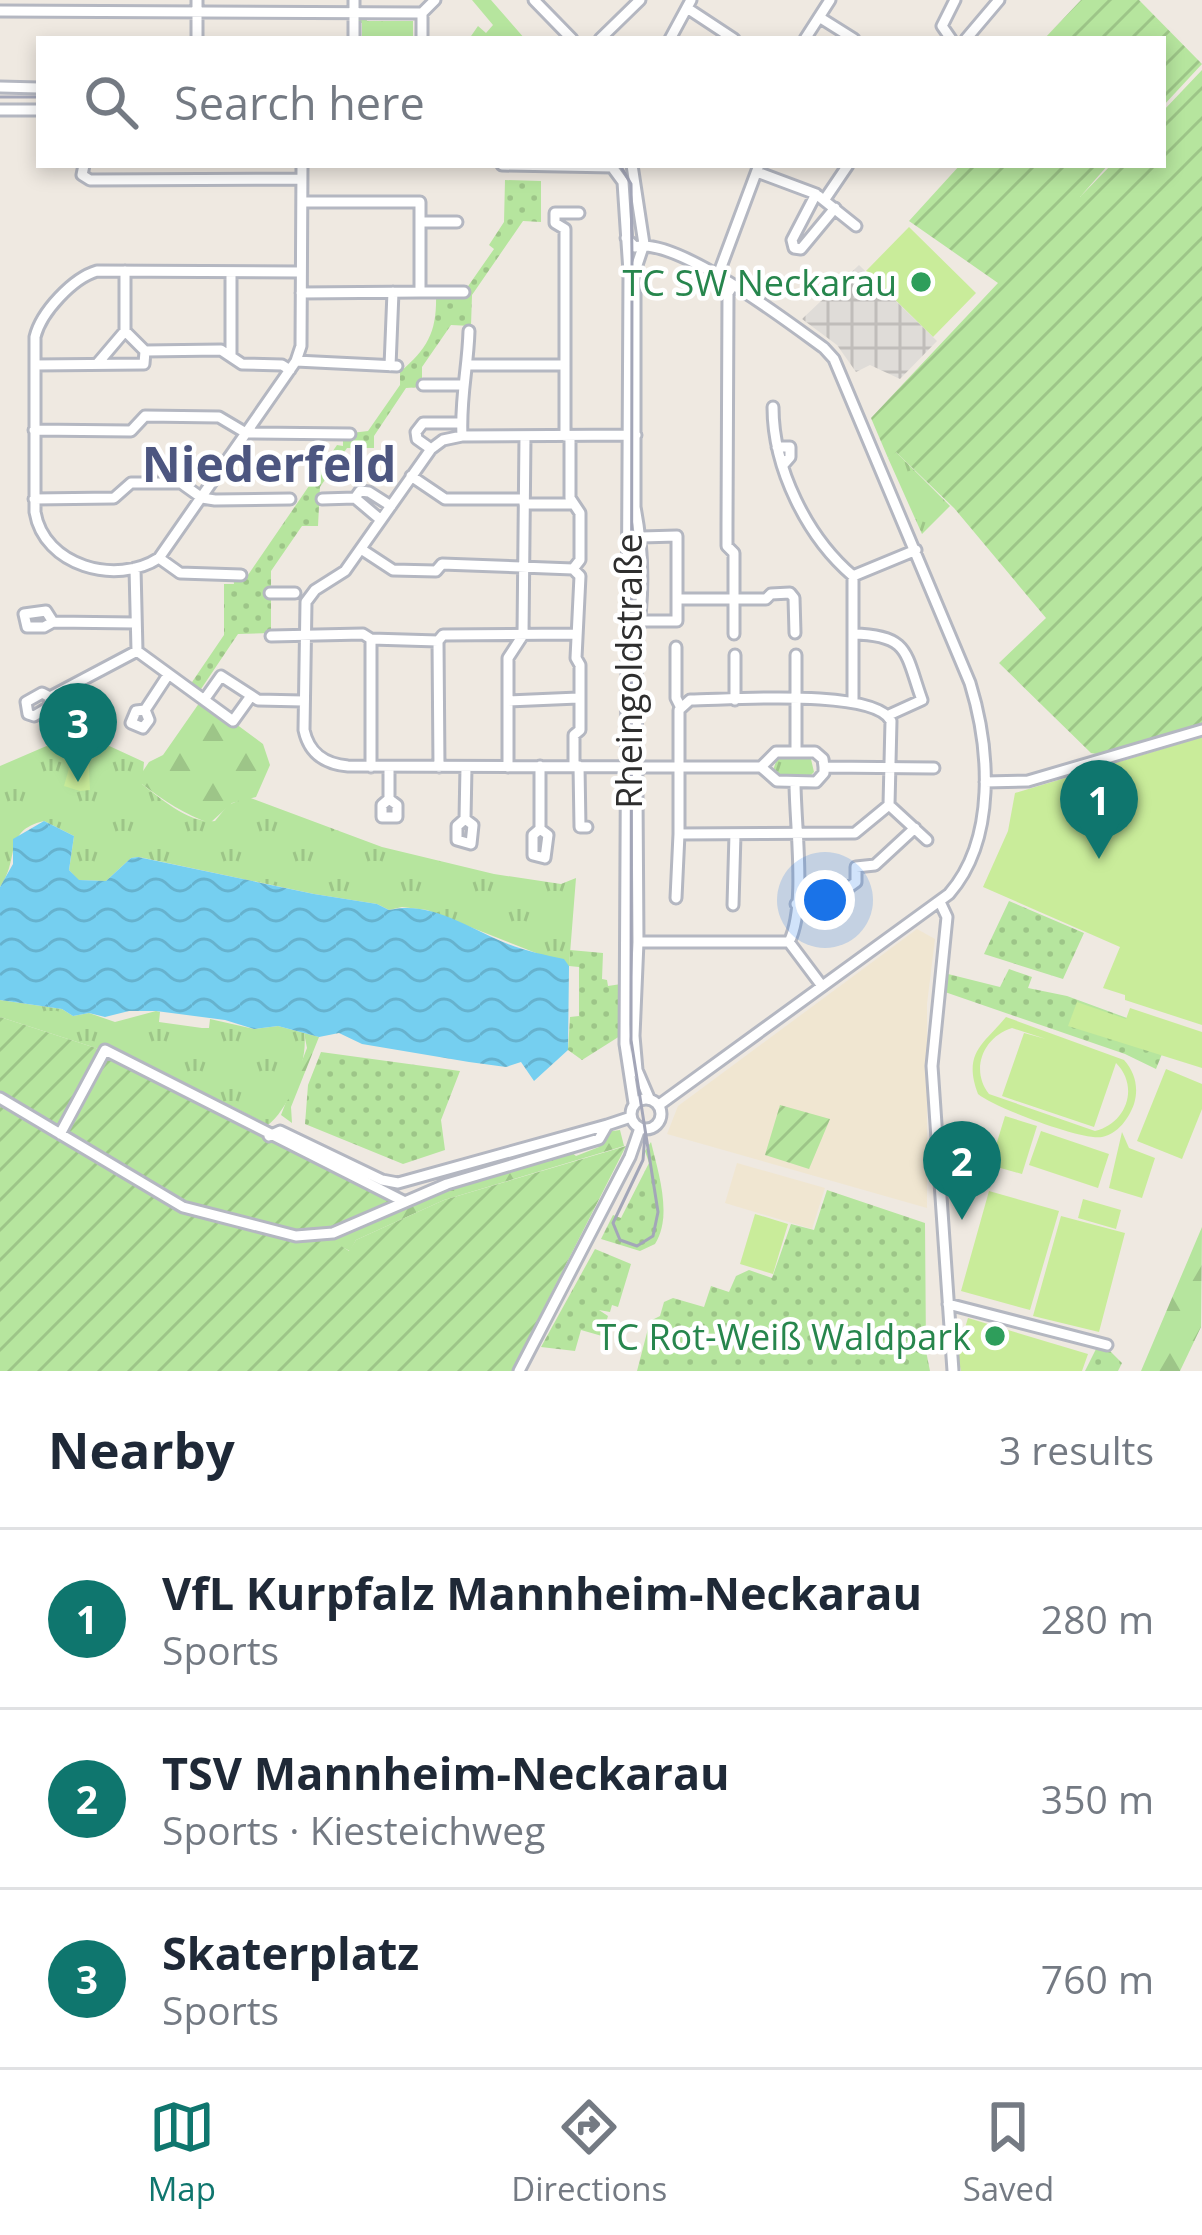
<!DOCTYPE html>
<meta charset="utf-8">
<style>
body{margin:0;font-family:"Open Sans",sans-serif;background:#f2f2f3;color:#1f2937}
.you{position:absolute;left:825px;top:900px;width:42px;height:42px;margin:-30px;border:9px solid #fff;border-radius:50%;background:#1a73e8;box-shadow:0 0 0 18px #1a73e833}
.badge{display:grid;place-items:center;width:78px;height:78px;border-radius:50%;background:#0f766e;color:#fff;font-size:39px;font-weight:700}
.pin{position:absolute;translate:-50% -99px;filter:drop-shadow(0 3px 6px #0008)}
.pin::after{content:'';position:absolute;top:63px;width:42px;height:36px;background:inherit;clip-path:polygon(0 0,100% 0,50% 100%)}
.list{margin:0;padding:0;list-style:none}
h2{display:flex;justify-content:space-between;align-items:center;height:156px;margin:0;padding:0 48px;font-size:51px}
h2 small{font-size:39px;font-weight:400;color:#747a83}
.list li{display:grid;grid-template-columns:78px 1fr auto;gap:36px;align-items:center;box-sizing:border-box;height:180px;padding:0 48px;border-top:3px solid #e0e1e3}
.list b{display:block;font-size:45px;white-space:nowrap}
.list p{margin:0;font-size:39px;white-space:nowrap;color:#747a83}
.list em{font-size:39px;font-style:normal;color:#747a83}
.icon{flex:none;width:66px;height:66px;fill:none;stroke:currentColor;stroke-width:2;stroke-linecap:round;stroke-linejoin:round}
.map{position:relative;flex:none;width:1202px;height:1371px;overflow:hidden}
.search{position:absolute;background:#fff;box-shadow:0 6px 18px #0003;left:36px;right:36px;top:36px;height:132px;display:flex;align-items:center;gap:30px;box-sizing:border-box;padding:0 42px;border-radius:0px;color:#747a83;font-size:45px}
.sheet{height:696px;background:#fff}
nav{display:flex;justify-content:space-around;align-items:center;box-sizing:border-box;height:168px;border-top:3px solid #e0e1e3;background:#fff;font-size:33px;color:#747a83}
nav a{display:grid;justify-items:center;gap:6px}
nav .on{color:#0f766e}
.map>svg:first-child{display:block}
.education{fill:#f0e6d1}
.grass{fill:url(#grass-dots)}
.forest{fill:url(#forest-firs)}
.park{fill:url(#park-tufts)}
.garden{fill:url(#garden-furrows)}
.pitch{fill:#c9ec9a;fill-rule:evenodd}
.plaza{fill:url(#plaza-grid)}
.water{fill:url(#water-waves)}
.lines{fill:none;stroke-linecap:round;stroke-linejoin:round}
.minor-casing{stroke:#b4b7c1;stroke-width:15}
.minor{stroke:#fff;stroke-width:9}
.tram{stroke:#a3a6b8;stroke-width:3}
.leisure-dot{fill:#2e9e5b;stroke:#fff;stroke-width:4.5}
.labels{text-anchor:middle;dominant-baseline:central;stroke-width:9;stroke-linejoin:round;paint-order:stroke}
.leisure-label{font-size:36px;fill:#27864d;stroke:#fff;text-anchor:end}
.street-label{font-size:36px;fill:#2e2e2e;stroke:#fff}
.district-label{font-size:48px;font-weight:bold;fill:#4d5680;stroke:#fff}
</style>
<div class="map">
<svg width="1202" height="1371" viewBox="0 0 1202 1371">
<defs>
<pattern id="grass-dots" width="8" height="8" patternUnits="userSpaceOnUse" patternTransform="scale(3)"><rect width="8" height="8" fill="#b6e59e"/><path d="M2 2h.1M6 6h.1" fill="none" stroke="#9dc588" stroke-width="1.8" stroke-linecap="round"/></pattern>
<pattern id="forest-firs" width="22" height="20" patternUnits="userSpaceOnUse" patternTransform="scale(3)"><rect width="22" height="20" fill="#b6e59e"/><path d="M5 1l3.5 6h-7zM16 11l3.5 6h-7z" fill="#9dc588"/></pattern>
<pattern id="park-tufts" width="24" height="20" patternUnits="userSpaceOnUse" patternTransform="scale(3)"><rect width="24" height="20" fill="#b6e59e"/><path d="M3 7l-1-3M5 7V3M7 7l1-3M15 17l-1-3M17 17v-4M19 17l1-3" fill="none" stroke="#9dc588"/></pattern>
<pattern id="garden-furrows" width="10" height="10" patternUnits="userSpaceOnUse" patternTransform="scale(3)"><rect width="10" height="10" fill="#b6e59e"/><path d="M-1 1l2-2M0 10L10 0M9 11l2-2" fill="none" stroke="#9dc588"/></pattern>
<pattern id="plaza-grid" width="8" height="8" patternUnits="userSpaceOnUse" patternTransform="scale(3)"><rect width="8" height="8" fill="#dfdcd8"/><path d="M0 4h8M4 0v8" fill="none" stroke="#c0bdba"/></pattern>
<pattern id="water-waves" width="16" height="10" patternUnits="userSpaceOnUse" patternTransform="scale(3)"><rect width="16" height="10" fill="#75cff0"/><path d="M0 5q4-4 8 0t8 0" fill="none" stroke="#66b2ce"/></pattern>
</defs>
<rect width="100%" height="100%" fill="#efe9e1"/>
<path class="education" d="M 917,929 L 935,939 L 927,1004 L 927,1208 L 667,1134 L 678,1106 Z
M 737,1163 L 825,1188 L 812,1229 L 725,1203 Z"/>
<path class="grass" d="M 505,180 L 541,181 L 541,222 L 523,221 L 472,295 L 471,326 L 451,325 L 422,367 L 422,387 L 406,388 L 374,436 L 374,448 L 347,448 L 320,487 L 318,526 L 302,526 L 271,571 L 271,633 L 238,634 L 199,692 L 190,685 L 224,635 L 224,584 L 234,584 L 233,575 L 248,575 L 337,445 L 343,446 L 343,434 L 368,431 L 400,385 L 400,372 C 429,347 437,331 436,293 L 464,292 L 494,249 L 489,245 L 504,222 Z
M 1009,901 L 1084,933 L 1063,979 L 984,954 Z
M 570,950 L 603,953 L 602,979 L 607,980 L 608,986 L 621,984 L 620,1036 L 582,1060 L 568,1050 L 570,1017 L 579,1016 L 579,967 L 569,966 Z
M 1009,969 L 1032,977 L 1028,988 L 1067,996 L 1127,1018 L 1162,1054 L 1156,1069 L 1125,1054 L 942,991 L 944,973 L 1000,987 Z
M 321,1052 L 460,1071 L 441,1120 L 445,1150 L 403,1164 L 305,1124 L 308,1085 Z
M 651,1142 C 658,1172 673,1216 655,1244 L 640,1251 L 601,1239 L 613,1215 L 621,1218 L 649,1163 L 645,1151 Z
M 827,1190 L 925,1223 L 926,1351 L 930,1371 L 637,1371 L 650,1321 L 660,1316 L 664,1302 L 673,1298 L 704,1307 L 711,1286 L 729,1292 L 736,1276 L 749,1270 L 772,1278 L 791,1224 L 814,1230 Z
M 595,1249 L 631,1264 L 618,1307 L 612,1305 L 610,1312 L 599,1310 L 608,1316 L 602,1336 L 581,1330 L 575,1351 L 541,1347 Z
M 1097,1347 L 1110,1351 L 1122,1363 L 1118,1371 L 1085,1371 Z"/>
<path class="forest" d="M 202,699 L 263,744 L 270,765 L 256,797 L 232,803 L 210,823 C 185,815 163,800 142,784 L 141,774 L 149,762 L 163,755 Z
M 304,1033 L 319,1037 L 291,1107 L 292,1123 L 281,1115 L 307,1048 Z
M 611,1126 L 613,1131 L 620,1130 L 624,1146 L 444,1200 L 356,1240 L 350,1251 L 338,1245 L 338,1234 L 426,1194 L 570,1151 L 576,1156 L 599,1147 L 598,1142 L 605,1139 Z
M 1202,1227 L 1201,1327 L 1180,1371 L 1141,1371 Z"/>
<path class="park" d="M 472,0 L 491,0 L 525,39 L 469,39 L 478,26 L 486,33 L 493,25 Z
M 357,16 L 366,16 L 367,21 L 413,21 L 413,39 L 362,39 L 362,23 L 357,23 Z
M 895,451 L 950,506 L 922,534 L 888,458 Z
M 79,732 L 144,762 L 142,784 C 161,799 190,824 215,821 L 228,805 L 248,797 L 382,847 L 494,874 L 561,884 L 576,878 L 569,966 L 427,910 L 402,907 L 389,910 L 377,904 L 314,894 L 139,857 L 131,858 L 106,881 L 78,880 L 69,870 L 74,836 L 44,821 C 2,831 21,858 0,887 L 0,766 Z
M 777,759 L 811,759 L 814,772 L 809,777 L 777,776 L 773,770 Z
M 0,1000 L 62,1009 L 73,1016 L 89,1013 L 115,1022 L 156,1011 L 160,1012 L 159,1022 L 202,1028 L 209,1028 L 210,1019 L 254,1029 L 278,1026 L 304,1033 C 309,1059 289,1109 268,1125 L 232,1106 L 222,1109 L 102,1050 L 0,1017 Z"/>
<path class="garden" d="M 1081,0 L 1139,0 L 1202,64 L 1163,106 L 1163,39 L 1044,39 Z
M 1202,70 L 1202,723 L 1102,755 L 1091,753 L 999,663 L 1046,618 L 954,508 L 896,452 L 888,458 L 871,418 L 998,283 L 909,221 L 960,165 L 1108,165 L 1080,197 L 1111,165 L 1163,165 L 1163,111 Z
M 0,1017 L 102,1050 L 398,1202 L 338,1234 L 338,1244 L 349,1251 L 356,1240 L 444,1200 L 626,1146 L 512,1371 L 0,1371 Z
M 780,1105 L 830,1119 L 809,1169 L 765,1155 Z"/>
<path class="pitch" d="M 909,227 L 976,293 L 933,337 L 866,271 Z
M 1202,737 L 1202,1025 L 1125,1000 L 1125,995 L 1103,988 L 1120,947 L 983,887 L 1008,831 L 1015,793 Z
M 75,747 L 88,749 L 90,790 L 80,791 L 64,786 Z
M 1077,1002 L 1126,1019 L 1130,1008 L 1202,1032 L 1202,1068 L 1068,1026 Z
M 1006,1017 L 1124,1060 C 1135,1072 1139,1088 1134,1104 C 1129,1118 1118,1134 1102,1137 C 1083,1141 993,1107 978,1094 C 962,1052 985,1043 1006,1017 ZM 1012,1028 L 1046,1039 L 1024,1033 L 1002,1096 L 1094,1127 L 1116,1063 C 1140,1087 1126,1124 1095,1131 L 989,1094 C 970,1070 983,1037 1012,1028 Z
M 1166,1069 L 1202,1084 L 1202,1109 L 1182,1159 L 1137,1141 Z
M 1005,1116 L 1037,1126 L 1022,1174 L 990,1165 Z
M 1041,1131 L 1109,1154 L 1098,1188 L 1029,1165 Z
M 1122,1132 L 1129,1148 L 1155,1158 L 1142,1198 L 1109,1188 Z
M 989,1191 L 1059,1211 L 1030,1310 L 961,1291 Z
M 1083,1199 L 1121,1210 L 1116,1229 L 1078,1218 Z
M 755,1214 L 788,1224 L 773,1274 L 740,1264 Z
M 1061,1216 L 1125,1233 L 1099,1332 L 1033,1316 Z
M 968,1318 L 1088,1354 L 1082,1371 L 961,1371 L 957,1354 Z"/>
<path class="plaza" d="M 859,265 L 937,341 L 900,379 L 870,365 L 856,372 L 837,345 L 802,319 Z"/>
<path class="water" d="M 44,821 L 74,836 L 69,870 L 79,880 L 106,881 L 131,858 L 138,857 L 314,894 L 377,904 L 389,910 C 431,900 470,929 508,944 C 526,951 545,955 564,959 L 569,966 L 568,1050 L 534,1081 L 521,1062 L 506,1067 L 469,1062 L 362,1044 L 339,1033 L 319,1037 L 278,1026 L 254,1029 L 225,1020 L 156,1011 L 129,1011 L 105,1017 L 89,1013 L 73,1016 L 62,1009 L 0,1000 L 0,887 L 13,864 L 13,839 Z"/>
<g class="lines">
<defs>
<path id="minor" d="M 197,0 L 197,39
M 534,0 L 572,39
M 687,8 L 734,39
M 0,11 L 422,13
M 422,13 L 435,0
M 819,17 L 854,39
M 354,39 L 354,0
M 422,39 L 422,13
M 600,39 L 640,0
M 670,39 L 691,0
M 805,39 L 830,0
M 951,39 L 942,26 L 955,0
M 966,39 L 999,0
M 0,87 L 39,88
M 0,110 L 39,110
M 84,165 L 82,175 L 90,180 L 302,179
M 502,165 L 613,167
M 632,165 L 644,244 L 635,271 L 635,507 C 644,553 644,599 636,645 L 638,942 L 634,1036 L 637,1070 L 649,1098
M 612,167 L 623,182 L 629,272 L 625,1044 L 634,1103
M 757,172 L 816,194 L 856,226
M 816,194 L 792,240 L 794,248 L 801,249 L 835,208
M 825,199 L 848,165
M 420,222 L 457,222
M 626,238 L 635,247 C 676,236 788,322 824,348 L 834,359 L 970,683 C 990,748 997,839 949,894 L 659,1105
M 301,272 L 97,271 C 73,278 41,312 35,337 L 35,512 C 44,566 116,586 159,558 L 296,361 L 301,346 L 302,165
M 718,275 L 759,165
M 733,285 L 728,293 L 727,525 L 727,546 L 734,553 L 734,634
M 420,292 L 464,292
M 301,293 L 420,292 L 420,202 L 302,202
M 125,331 L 125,271
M 231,356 L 231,272
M 296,361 L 397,366
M 97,364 L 125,331 L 145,351
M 35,365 L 144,364 L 145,351 L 221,350 L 242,364 L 282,365 L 290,370
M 468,365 L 565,365
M 390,366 L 393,292
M 423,385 L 462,385
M 773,407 C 773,468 807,537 853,576
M 34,430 L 131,431 L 145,416 L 219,417 L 246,433 L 350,434
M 636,435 L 462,436 L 443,440 L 431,449 L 345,571 L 315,590 L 306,602 L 304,730 C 309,753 324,764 348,766 L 761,767 L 777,781 L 816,782 L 824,773 L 824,767
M 462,436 C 460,397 468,368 469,331
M 565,436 L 565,229 L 555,223 L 555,213 L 579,213
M 570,436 L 570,498 L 580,513 L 580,560 L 573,569
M 777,447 L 790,447 L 790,457 L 783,465
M 431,449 L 417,439 L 416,432 L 423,423 L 461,423
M 411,476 L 445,499 L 524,499
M 355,498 L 360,491 L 369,492 L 391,506
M 34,499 L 114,498 L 131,483 L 181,483 L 202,498 L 215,500 L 290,499
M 322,499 L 355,498 L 381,520
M 524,504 L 574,504
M 361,549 L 393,570 L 436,571 L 442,564 L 573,569
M 159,558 L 180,573 L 241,575
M 135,568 L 137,651 L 233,721 L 251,696
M 573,569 L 580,576 L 576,658 L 580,665 L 580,730 L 574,735 L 574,766
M 270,593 L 295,593
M 678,599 L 766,599 L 771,594 L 790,593 L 794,598 L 795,633
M 641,621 L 677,621 L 677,536 L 641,537
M 53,622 L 46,611 L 24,614 L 27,627 L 44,627 L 53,622 L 136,623
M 853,634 C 910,635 905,653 922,700 L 889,715
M 271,636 L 363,634 L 371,639
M 438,641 L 443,635 L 576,634
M 676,647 L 676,698 L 680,706
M 50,697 L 49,707 L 34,716 L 28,714 L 26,702 L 42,693 L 50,697 L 137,651
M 204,700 L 221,676 L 258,700 L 303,701
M 690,700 C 728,700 874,688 891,721 L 889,805 L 855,833 L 679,834 L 679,710 Z
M 735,700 L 735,655
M 853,700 L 853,576 L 916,550
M 508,701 L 578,698
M 145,710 L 136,711 L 131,723 L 143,728 L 149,720 L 145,710 L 168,675
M 796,752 L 796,655
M 579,766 L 580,827 L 587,827
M 371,767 L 371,639 L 438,641 L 439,767
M 508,767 L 508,658 L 523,635 L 525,436
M 761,767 L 776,752 L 815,752 L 823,759 L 824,767
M 824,767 L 934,768
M 985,782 L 1028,781 L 1202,730
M 389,799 L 397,805 L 397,817 L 382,817 L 382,805 L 389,799 L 389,767
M 889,805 L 927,840
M 465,819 L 473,825 L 471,844 L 457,840 L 457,826 L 465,819 L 466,767
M 540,829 L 548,835 L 545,858 L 533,855 L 533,835 L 540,829 L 540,766
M 676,898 L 679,834
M 940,902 L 947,917 L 932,1066 L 953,1371
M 796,904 C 821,904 836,897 856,882 L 856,867 L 875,865 L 915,828
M 733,905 L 735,834
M 638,942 L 789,942 L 822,986
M 789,942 C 807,906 795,825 795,782
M 0,1098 L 183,1207 L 296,1236 L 333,1233 L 447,1184 L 599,1139 L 607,1125 L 631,1117
M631 1114a15 15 0 1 1 30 0a15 15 0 1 1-30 0Z
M 60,1134 L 105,1050 L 405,1202
M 269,1136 L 280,1131 L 382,1180 L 398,1183 L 607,1125
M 948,1304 L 1107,1345
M 519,1371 L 630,1157 L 640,1128"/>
</defs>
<use href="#minor" class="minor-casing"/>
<use href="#minor" class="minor"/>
<path class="tram" d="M 0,97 L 39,97
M 620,165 L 631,184 L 632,257 L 631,1040 L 658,1212 L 653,1236 L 637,1246 L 620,1240 L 613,1223 L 643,1160 L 645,1134"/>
</g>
<g class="leisure-dot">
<circle cx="921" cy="282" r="12"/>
<circle cx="995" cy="1336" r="12"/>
</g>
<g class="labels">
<g class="leisure-label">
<text x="897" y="282">TC SW Neckarau</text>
<text x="971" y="1336">TC Rot-Weiß Waldpark</text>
</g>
<g class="street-label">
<text transform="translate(628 671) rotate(-90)">Rheingoldstraße</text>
</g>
<g class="district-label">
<text x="269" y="463">Niederfeld</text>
</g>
</g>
</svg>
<div class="you"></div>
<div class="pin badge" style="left:1099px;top:859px">1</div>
<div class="pin badge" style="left:962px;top:1220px">2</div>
<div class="pin badge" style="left:78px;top:782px">3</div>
<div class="search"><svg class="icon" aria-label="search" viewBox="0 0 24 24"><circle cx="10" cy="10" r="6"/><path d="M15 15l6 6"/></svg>Search here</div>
</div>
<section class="sheet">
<h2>Nearby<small>3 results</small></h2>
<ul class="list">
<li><span class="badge">1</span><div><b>VfL Kurpfalz Mannheim-Neckarau</b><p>Sports</p></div><em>280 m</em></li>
<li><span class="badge">2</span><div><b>TSV Mannheim-Neckarau</b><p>Sports · Kiesteichweg</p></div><em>350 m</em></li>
<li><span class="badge">3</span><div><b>Skaterplatz</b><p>Sports</p></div><em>760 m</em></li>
</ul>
</section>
<nav>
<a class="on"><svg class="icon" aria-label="map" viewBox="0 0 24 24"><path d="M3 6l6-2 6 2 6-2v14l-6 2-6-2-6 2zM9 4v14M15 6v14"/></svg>Map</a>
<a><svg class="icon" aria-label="directions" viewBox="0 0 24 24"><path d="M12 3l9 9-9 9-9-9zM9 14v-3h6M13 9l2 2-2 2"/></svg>Directions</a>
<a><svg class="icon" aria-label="saved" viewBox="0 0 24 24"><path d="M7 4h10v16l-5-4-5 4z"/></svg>Saved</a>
</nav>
